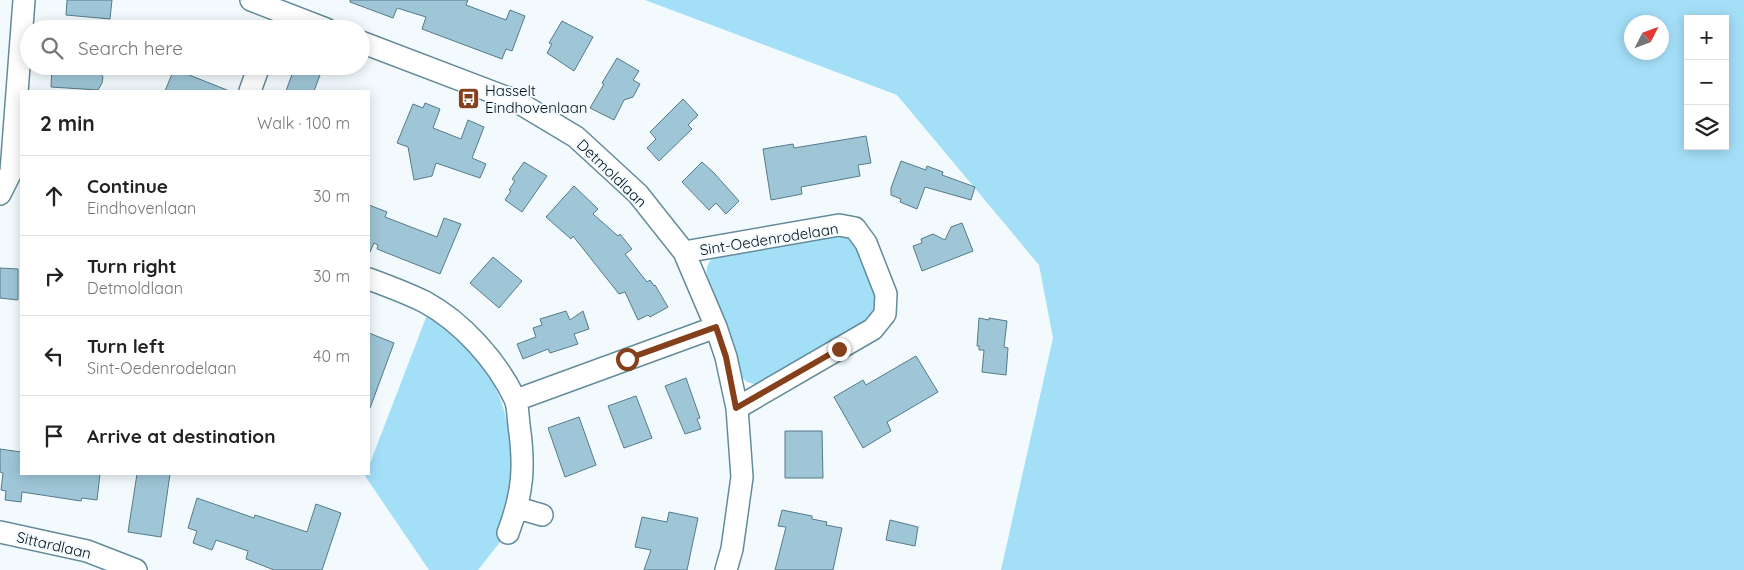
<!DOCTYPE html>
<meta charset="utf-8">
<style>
body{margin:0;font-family:Quicksand,sans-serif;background:#f6f6f6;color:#222}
.controls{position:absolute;right:15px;top:15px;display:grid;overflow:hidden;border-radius:0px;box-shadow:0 2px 12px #0003}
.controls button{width:45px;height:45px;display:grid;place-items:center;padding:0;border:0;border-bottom:1px solid #e0e0e0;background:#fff;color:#222;font:25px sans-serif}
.compass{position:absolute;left:1624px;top:15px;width:45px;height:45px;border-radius:50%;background:#fff;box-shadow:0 2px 12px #0003;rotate:48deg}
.stop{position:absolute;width:15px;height:15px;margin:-11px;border:4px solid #853f1b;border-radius:50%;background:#fff}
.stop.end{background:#853f1b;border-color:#fff;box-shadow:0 1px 5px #0008}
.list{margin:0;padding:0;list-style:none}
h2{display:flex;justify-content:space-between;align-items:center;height:65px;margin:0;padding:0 20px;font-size:21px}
h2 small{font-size:16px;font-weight:400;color:#767676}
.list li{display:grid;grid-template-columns:32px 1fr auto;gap:15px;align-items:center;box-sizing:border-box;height:80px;padding:0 20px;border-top:1px solid #e0e0e0}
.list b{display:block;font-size:19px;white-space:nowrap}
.list p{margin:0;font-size:16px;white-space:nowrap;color:#767676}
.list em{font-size:16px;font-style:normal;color:#767676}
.icon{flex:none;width:28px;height:28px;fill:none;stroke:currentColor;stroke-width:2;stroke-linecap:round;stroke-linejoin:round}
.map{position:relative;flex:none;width:1744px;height:570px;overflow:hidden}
.search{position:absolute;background:#fff;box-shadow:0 2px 12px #0003;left:20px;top:20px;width:350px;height:55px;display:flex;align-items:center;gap:12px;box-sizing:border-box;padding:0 18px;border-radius:28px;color:#767676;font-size:19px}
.panel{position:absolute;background:#fff;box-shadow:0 2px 12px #0003;left:20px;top:90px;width:350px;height:385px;border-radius:0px}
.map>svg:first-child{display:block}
.green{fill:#a4dff8;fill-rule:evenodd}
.building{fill:#9ec6d7;stroke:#557b8a}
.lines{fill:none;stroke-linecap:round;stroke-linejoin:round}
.street-casing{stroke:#648b9a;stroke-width:24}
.street{stroke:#fff;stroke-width:21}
.route{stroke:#853f1b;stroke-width:6}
.labels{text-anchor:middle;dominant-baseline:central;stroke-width:4;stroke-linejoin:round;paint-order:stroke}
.poi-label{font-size:15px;fill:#031016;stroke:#f2fafe;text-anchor:start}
.street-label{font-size:15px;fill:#031016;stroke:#f2fafe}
</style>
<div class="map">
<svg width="1744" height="570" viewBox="0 0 1744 570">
<rect width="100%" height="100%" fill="#f2fafe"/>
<path class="green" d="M 645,0 L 1744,0 L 1744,570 L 1001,570 L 1053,338 L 1039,265 L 897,95 ZM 1688,19 L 1725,19 L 1725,146 L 1688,146 ZM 1632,22 L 1662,22 L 1662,52 L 1632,52 Z
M 838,233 L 851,235 L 880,298 L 879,315 L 761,386 L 747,382 L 739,375 L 709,285 C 705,271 705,263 717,255 Z
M 427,315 C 476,348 506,384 510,446 C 511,454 513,464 512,473 C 510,492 502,513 497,533 L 504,537 L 478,570 L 429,570 L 365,476 L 365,474 L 369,474 L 369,466 Z"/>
<path class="building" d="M 67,0 L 112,0 L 110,19 L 66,15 Z
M 350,0 L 468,0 L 466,5 L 506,20 L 510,10 L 525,16 L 512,51 L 506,49 L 502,59 L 422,29 L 426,17 L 397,8 L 393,18 L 350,2 Z
M 562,21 L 593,37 L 574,71 L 547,53 L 552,44 L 549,43 Z
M 617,58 L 639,71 L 633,80 L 640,84 L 633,97 L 624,100 L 614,120 L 590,108 L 604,84 L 602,83 Z
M 52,66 L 93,66 L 93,69 L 98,69 L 103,77 L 102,83 L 98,90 L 51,87 Z
M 295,66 L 320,66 L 317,73 L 320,75 L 314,91 L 286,91 Z
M 174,69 L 227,90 L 227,91 L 165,91 Z
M 683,99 L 698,115 L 688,125 L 692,129 L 659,161 L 647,148 L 656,139 L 650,132 Z
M 425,103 L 440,109 L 433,128 L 461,139 L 468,120 L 484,127 L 472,158 L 486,164 L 480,178 L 436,163 L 432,176 L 414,180 L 408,147 L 397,143 L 413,104 L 423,108 Z
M 866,136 L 871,163 L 858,165 L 860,176 L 801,187 L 802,194 L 771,200 L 763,149 L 793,144 L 794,148 Z
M 901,161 L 926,170 L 927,166 L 943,172 L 942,175 L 975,187 L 971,200 L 925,187 L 917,209 L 900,202 L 901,199 L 891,195 L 891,188 Z
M 524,162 L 547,176 L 522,212 L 505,200 L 511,191 L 509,190 L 515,181 L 512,179 Z
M 702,162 L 714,173 L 739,201 L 726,214 L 716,203 L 709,210 L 682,182 Z
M 574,186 L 598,209 L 593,214 L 618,236 L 620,234 L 632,249 L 625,254 L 647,282 L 650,280 L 654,286 L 655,285 L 668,307 L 650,317 L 648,315 L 638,320 L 625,292 L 619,294 L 573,236 L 571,239 L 546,217 Z
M 369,205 L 387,212 L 385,217 L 437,237 L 444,218 L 461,224 L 440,274 L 377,249 L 378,245 L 374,243 L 369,254 Z
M 962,223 L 973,251 L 922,271 L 913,246 L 922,243 L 921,239 L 933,234 L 945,240 L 951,227 Z
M 493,257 L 522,281 L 499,308 L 470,283 Z
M 0,268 L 18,269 L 18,300 L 0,298 Z
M 566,311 L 570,320 L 583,311 L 589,329 L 574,334 L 578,344 L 550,353 L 548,349 L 523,359 L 517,344 L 536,337 L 533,328 L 542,325 L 540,319 Z
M 979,318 L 989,320 L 989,318 L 1007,321 L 1004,347 L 1008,348 L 1006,375 L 982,372 L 984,350 L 979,350 L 979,346 L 977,346 Z
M 369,333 L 394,343 L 370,408 L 369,408 Z
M 916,356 L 938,392 L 887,422 L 891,431 L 863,448 L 834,397 L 863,380 L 866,385 Z
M 686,378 L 700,418 L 697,419 L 701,429 L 685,434 L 665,386 Z
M 636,396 L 652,438 L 624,448 L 608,406 Z
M 579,417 L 596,465 L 565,477 L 548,428 Z
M 785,431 L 822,431 L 823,478 L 785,478 Z
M 0,449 L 21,452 L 21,474 L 100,474 L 97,500 L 82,498 L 81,501 L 22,492 L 21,502 L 5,500 L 6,491 L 1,490 L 3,473 L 0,472 Z
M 137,474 L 170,474 L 161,537 L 128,532 Z
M 197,498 L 254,518 L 255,515 L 307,532 L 316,504 L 341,513 L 322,570 L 274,570 L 246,559 L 248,551 L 216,540 L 212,550 L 193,543 L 197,531 L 188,528 Z
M 782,510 L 812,516 L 812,519 L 827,522 L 826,525 L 842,528 L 833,570 L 775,570 L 786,527 L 778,526 Z
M 669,512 L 698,518 L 687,570 L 644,570 L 651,550 L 635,547 L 642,517 L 667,522 Z
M 890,520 L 918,527 L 915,546 L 886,540 Z"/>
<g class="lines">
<defs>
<path id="street" d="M 251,0 L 326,29
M 361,42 L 516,101 L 576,137 L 638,194 L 684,252 L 716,327 L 726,357 L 737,408 L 742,477 L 732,549 L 726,570
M 250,91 L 259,66
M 0,194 L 11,172 L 24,0
M 684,252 L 839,225 L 855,228 L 866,243 L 886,294 L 885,314 L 873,329 L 737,408
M 369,279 C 388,286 407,293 425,302 C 462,322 497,361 515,399 C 518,406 518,417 519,425 C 525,467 523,493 508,533
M 516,400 L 716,327
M 518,508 L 542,515
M 0,532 L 87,551 L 136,570"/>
</defs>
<use href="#street" class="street-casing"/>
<use href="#street" class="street"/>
</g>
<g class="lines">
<path class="route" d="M 627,359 L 716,327 L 726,357 L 736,408 L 839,349"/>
</g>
<defs>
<symbol id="bus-square" viewBox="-11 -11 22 22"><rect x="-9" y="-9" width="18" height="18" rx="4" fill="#853f1b" stroke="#f2fafe"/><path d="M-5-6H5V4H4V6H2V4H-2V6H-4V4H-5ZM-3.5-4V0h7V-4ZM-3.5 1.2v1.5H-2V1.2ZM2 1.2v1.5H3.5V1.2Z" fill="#fff"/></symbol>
</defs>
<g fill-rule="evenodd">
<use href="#bus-square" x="456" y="86" width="25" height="25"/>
</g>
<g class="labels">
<g class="poi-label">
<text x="485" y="90">Hasselt<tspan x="485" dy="17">Eindhovenlaan</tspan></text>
</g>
<g class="street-label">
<text transform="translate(612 173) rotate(44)">Detmoldlaan</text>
<text transform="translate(769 239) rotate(-9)">Sint-Oedenrodelaan</text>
<text transform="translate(54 545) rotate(13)">Sittardlaan</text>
</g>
</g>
</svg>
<div class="controls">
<button>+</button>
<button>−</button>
<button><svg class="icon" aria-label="layers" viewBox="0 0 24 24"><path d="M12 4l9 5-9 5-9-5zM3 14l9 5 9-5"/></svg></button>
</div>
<svg class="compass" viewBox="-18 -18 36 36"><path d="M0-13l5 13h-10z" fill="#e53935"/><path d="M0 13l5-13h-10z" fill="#767676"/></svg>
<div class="stop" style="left:627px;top:359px"></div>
<div class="stop end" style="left:839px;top:349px"></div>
<div class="search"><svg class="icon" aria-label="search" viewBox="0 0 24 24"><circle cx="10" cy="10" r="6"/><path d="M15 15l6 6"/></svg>Search here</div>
<section class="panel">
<h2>2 min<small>Walk · 100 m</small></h2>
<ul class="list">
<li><svg class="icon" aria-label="ahead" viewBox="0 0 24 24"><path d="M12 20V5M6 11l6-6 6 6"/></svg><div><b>Continue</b><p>Eindhovenlaan</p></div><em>30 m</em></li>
<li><svg class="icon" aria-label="right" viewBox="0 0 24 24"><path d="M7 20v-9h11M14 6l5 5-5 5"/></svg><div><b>Turn right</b><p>Detmoldlaan</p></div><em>30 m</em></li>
<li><svg class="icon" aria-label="left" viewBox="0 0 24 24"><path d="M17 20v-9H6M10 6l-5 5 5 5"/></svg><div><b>Turn left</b><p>Sint-Oedenrodelaan</p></div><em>40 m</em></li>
<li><svg class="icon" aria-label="arrive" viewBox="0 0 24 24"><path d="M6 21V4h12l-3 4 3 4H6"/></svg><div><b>Arrive at destination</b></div></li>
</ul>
</section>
</div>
